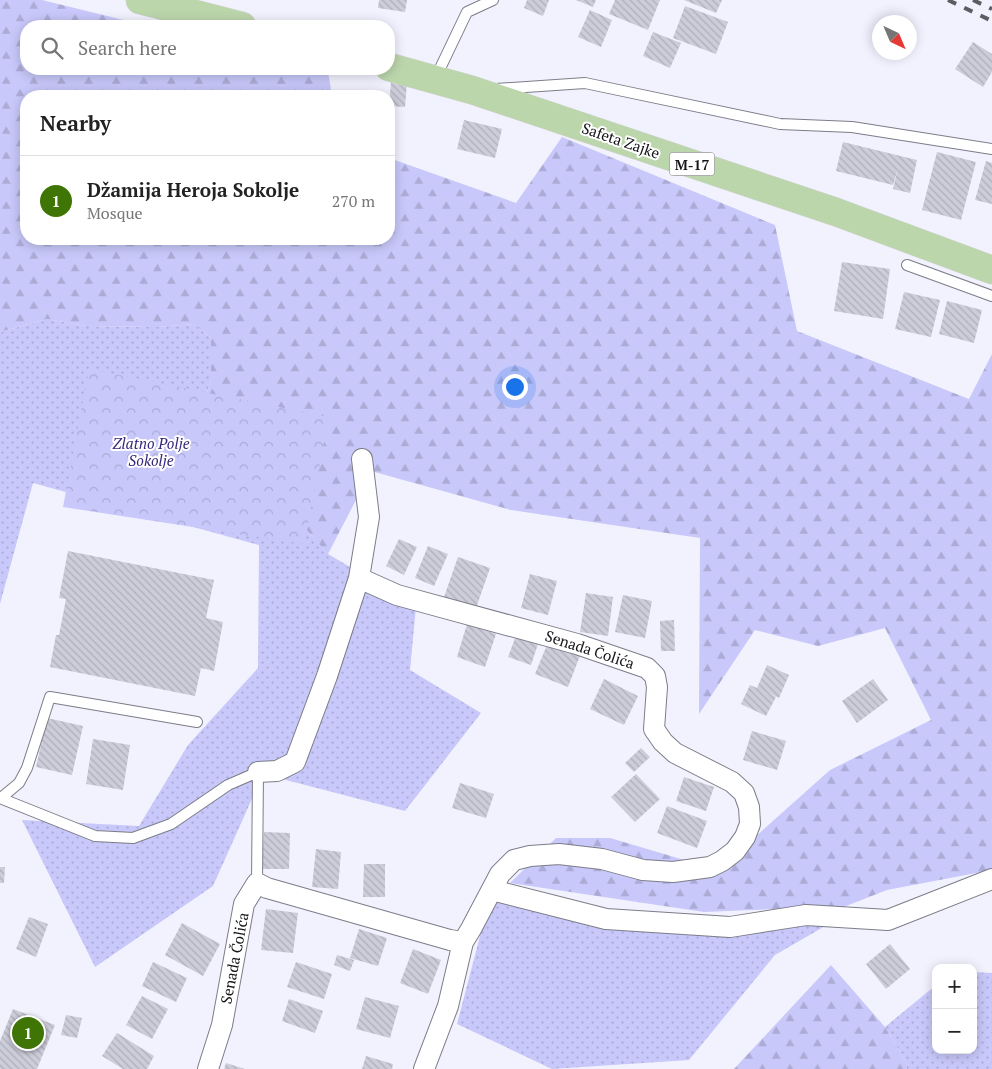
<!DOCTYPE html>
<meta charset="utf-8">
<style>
body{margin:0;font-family:"PT Serif",serif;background:#f2f2f2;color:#222}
.controls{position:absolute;right:15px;bottom:15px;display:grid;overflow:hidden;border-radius:10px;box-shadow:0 2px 12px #0003}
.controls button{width:45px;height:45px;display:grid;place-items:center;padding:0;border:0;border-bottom:1px solid #e0e0e0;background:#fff;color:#222;font:25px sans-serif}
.compass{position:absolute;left:872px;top:15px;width:45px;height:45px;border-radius:50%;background:#fff;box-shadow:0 2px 12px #0003;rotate:136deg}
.you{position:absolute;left:514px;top:386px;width:18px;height:18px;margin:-12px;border:4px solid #fff;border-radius:50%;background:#1a73e8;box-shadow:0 0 0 8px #1a73e833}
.badge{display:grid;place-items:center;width:32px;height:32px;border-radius:50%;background:#3f7504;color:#fff;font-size:16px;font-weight:700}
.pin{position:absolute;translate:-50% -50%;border:2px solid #fff;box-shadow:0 1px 5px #0006}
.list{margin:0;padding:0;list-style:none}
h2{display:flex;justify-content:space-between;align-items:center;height:65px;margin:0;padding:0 20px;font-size:21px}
h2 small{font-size:16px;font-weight:400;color:#767676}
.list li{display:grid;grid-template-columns:32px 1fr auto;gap:15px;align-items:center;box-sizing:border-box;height:90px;padding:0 20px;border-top:1px solid #e0e0e0}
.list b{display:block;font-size:19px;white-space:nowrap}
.list p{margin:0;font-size:16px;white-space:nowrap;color:#767676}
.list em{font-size:16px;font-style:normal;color:#767676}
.icon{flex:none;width:28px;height:28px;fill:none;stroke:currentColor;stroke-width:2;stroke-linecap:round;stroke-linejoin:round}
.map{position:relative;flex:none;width:992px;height:1069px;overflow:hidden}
.search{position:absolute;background:#fff;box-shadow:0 2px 12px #0003;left:20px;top:20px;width:375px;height:55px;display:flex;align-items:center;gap:12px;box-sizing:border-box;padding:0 18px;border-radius:20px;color:#767676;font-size:19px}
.panel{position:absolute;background:#fff;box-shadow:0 2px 12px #0003;left:20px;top:90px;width:375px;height:155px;border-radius:20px}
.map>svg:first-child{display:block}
.grass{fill:url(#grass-dots)}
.forest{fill:url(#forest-firs)}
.park{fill:url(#park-crowns)}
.building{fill:url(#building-back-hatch)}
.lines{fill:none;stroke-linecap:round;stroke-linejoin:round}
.lane-casing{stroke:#7c7d88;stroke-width:12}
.street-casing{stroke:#7c7d88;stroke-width:22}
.primary-casing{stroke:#d5d5d6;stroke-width:29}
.lane{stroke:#fff;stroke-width:10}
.street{stroke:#fff;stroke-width:20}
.primary{stroke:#bcd6ac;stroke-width:28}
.rail{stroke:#5c5c63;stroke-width:4;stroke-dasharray:9 9;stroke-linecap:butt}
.labels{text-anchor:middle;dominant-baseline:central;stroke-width:4;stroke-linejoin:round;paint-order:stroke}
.shield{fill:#fff;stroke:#5b5b5e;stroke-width:1}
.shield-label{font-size:14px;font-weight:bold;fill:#151519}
.street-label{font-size:15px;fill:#151519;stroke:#fff}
.park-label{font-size:15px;font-style:italic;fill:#37297b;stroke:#fff}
</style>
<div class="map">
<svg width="992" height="1069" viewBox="0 0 992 1069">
<defs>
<pattern id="grass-dots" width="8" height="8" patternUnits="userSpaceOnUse" patternTransform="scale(1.25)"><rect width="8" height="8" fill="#c8c8fa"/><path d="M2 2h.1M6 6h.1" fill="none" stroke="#ababd6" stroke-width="1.8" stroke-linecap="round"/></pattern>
<pattern id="forest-firs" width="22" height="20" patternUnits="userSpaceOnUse" patternTransform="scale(1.25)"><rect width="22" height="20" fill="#c8c8fa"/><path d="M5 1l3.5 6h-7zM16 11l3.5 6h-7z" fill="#ababd6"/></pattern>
<pattern id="park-crowns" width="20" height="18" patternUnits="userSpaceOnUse" patternTransform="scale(1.25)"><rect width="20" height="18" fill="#c8c8fa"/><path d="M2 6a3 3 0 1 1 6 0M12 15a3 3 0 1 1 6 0" fill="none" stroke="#ababd6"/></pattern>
<pattern id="building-back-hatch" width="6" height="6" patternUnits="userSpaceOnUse" patternTransform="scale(1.25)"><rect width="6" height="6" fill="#cccdd9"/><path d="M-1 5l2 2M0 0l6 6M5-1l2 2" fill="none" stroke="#aeafba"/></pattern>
</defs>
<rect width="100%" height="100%" fill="#f2f2ff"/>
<path class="grass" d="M 47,319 L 86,326 L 158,327 L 194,324 L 211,338 L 211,380 L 206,396 L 303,526 L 328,554 L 416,606 L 410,670 L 481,713 L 405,811 L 263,774 L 213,886 L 95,967 L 22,820 L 139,826 L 188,745 L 258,668 L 259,545 L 33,483 L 0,604 L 0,332 Z
M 492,890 L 606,919 L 839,918 L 775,955 L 689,1060 L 552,1069 L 457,1024 Z
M 973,972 L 992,973 L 992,1069 L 907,1069 L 907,1064 L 885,1027 L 936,985 L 936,1050 L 973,1050 Z"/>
<path class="forest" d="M 0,0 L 42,0 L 148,26 L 26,26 L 26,69 L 320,69 L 328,71 L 332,96 L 26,96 L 26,239 L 389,239 L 389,158 L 516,203 L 562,137 L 775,225 L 797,331 L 969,399 L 992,354 L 992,870 L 887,890 L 841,908 L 776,909 L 704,912 L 510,883 L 556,838 L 610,838 L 718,870 L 830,770 L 931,720 L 885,628 L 818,646 L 755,630 L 699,714 L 700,538 L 511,510 L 371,471 L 328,554 L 303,526 L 206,396 L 211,380 L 211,338 L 194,324 L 158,327 L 86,326 L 47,319 L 0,332 Z
M 831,965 L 885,1027 L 907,1064 L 907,1069 L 734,1069 Z"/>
<path class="park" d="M 89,369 L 329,417 L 304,544 L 63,507 Z"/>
<path class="building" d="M 379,0 L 407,0 L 405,12 L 378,8 Z
M 527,0 L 549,0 L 543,16 L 524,8 Z
M 576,0 L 596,0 L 593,7 Z
M 615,0 L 660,0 L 648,30 L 609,14 Z
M 684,0 L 722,0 L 716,13 Z
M 685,6 L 728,22 L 716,54 L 673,38 Z
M 590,10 L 612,20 L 601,47 L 578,37 Z
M 653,32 L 681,43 L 670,68 L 643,56 Z
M 973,42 L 992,54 L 992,72 L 983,87 L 955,69 Z
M 391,82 L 407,83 L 405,107 L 389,106 Z
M 464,120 L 502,129 L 495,158 L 457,149 Z
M 843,142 L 917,160 L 910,193 L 893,189 L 898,168 L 893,185 L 836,171 Z
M 937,152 L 976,162 L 961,220 L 922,210 Z
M 986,161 L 992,163 L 992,204 L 975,200 Z
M 842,262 L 890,269 L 883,319 L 834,311 Z
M 904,292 L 940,300 L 931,337 L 895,329 Z
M 947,301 L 982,310 L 974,343 L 939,334 Z
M 399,539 L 417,547 L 404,575 L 386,566 Z
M 428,546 L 448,554 L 434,586 L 415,578 Z
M 68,551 L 214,580 L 206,618 L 223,622 L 214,671 L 201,668 L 195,696 L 50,667 L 56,635 L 59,635 L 66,599 L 59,598 Z
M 458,557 L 490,568 L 476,608 L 444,597 Z
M 530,574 L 557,581 L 548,615 L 521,608 Z
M 586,593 L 613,597 L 608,636 L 580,632 Z
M 623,595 L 652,601 L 645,638 L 615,632 Z
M 674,620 L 675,651 L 661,651 L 660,621 Z
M 467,624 L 496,634 L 485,667 L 457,657 Z
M 518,630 L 540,638 L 531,665 L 508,657 Z
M 549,640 L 581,653 L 568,687 L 535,674 Z
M 767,665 L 789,675 L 779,698 L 765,691 L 776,697 L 766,716 L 741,704 L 750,685 L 757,688 Z
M 604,679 L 638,696 L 624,725 L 590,709 Z
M 873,679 L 888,700 L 857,723 L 842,701 Z
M 47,718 L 83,726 L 72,775 L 36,767 Z
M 752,731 L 786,741 L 777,770 L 743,760 Z
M 93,739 L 130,745 L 123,790 L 86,784 Z
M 641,748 L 650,757 L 634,772 L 625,763 Z
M 636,774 L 660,799 L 635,822 L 611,797 Z
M 684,777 L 714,787 L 706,811 L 676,801 Z
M 460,783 L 494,794 L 486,818 L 452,808 Z
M 667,806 L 707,821 L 697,848 L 657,833 Z
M 264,832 L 290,833 L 289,869 L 262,869 Z
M 316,849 L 341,852 L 338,889 L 312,887 Z
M 364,864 L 385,864 L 385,897 L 363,897 Z
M 0,867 L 5,867 L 4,883 L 0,883 Z
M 266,909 L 298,913 L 293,953 L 261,950 Z
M 29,917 L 48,924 L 36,957 L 16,949 Z
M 182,923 L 220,944 L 203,976 L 165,955 Z
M 359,929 L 387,938 L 378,966 L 350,958 Z
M 890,944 L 910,969 L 886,989 L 866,964 Z
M 413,949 L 441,960 L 428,994 L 400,983 Z
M 337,955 L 354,960 L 350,971 L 334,965 Z
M 153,962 L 187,978 L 176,1002 L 142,986 Z
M 296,962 L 332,974 L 324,999 L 287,987 Z
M 142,996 L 168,1009 L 152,1039 L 126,1025 Z
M 365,997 L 399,1006 L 390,1038 L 356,1029 Z
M 289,999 L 323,1011 L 315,1033 L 282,1021 Z
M 13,1009 L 55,1025 L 37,1069 L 0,1069 L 0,1041 Z
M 66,1015 L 82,1018 L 77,1038 L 61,1035 Z
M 117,1033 L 154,1056 L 147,1069 L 123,1069 L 102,1056 Z
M 366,1056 L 393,1064 L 392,1069 L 362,1069 Z
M 226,1063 L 245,1069 L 224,1069 Z"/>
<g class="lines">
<defs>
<path id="lane" d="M 435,79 L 467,12 L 493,0
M 496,89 L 585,83 L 780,124 L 852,127 L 992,149
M 907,265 L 992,296
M 0,798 L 95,836 L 133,838 L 171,824 L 228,785 L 258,772 L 257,883
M 1,798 L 19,783 L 27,768 L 50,697 L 197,722"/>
<path id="street" d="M 359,578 L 397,595 L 577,644 L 647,668 L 655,676 L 657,687 L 654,729 L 663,742 L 675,753 L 732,782 L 744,793 L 749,807 L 750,824 L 745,837 L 735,851 L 722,861 L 710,867 L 673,872 L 643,870 L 602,859 L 559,854 L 530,856 L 514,860 L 500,874 L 471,929 L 463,942 L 448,1006 L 424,1069
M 258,772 L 277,771 L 295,762 L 327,676 L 359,578 L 369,517 L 362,459
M 492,890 L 606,919 L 730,927 L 806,915 L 888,920 L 992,879
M 208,1069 L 222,1025 L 244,904 L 257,883 L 267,888 L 450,940 L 463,942"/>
<path id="primary" d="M 140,0 L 242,26
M 389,67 L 472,90 L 836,212 L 992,270"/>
</defs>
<use href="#lane" class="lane-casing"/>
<use href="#street" class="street-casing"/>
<use href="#primary" class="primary-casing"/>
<use href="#lane" class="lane"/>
<use href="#street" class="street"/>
<use href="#primary" class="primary"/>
<path class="rail" d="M 948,0 L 992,21
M 973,0 L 992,9"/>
</g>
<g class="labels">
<rect class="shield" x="669.5" y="152.5" width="45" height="23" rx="4"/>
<g class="shield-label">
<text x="692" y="164">M-17</text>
</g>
<g class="street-label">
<text transform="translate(621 140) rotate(19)">Safeta Zajke</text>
<text transform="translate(590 649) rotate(18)">Senada Čolića</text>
<text transform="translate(234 958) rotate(-79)">Senada Čolića</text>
</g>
<g class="park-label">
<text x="151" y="443">Zlatno Polje<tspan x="151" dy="17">Sokolje</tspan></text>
</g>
</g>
</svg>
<div class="controls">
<button>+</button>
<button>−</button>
</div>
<svg class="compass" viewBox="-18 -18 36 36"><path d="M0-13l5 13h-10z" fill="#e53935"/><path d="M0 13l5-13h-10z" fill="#767676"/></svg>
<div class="you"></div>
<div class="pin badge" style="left:28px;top:1033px">1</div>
<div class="search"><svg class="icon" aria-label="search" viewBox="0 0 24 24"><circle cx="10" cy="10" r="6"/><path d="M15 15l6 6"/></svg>Search here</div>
<section class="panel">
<h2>Nearby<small></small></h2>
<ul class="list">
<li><span class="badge">1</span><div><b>Džamija Heroja Sokolje</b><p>Mosque</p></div><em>270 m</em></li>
</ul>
</section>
</div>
